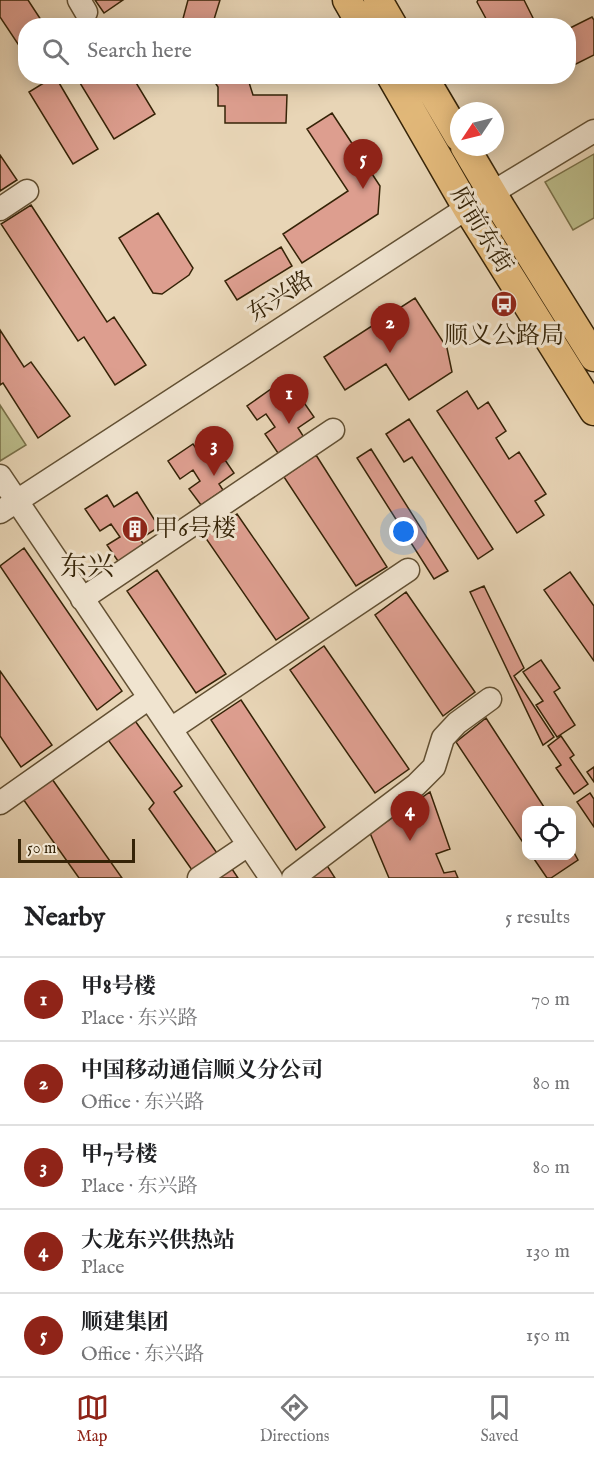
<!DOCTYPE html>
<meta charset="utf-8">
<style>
body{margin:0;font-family:"IM FELL English","Noto Serif SC",serif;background:#f2f2f2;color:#202124}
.controls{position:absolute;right:18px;bottom:18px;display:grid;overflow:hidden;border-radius:12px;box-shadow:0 3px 15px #0003}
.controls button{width:54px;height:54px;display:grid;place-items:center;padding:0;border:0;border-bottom:2px solid #e0e0e0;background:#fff;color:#202124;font:30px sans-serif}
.compass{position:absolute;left:450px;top:102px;width:54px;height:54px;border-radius:50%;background:#fff;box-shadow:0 3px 15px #0003;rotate:235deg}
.scale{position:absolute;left:18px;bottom:15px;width:117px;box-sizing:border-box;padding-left:6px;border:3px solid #352307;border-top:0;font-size:16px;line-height:21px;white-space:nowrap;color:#352307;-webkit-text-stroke:4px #f0e4d0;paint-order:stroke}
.you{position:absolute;left:404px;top:532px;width:21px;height:21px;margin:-15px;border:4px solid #fff;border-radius:50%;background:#1a73e8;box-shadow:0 0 0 9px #1a73e833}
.badge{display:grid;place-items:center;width:39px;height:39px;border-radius:50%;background:#8f2418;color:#fff;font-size:20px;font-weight:700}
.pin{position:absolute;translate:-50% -50px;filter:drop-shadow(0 2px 3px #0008)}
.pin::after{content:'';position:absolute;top:32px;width:21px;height:18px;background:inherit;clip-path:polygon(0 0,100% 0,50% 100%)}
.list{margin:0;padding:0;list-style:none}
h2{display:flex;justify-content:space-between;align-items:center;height:78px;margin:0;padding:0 24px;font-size:26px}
h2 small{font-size:20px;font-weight:400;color:#757577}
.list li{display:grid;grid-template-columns:39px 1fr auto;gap:18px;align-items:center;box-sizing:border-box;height:84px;padding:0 24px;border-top:2px solid #e0e0e0}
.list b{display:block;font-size:22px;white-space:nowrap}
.list p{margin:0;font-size:20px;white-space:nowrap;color:#757577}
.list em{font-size:20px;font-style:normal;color:#757577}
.icon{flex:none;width:33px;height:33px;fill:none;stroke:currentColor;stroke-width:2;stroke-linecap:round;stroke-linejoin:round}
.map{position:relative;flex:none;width:594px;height:878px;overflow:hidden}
.search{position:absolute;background:#fff;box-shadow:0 3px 15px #0003;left:18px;right:18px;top:18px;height:66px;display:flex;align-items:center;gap:15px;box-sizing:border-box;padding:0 21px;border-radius:24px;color:#757577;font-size:22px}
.sheet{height:498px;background:#fff}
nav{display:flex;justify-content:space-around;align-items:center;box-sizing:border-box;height:84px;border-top:2px solid #e0e0e0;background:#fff;font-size:16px;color:#757577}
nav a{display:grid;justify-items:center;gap:3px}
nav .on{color:#8f2418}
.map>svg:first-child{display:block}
.green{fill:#bbbc8a;stroke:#787048;stroke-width:1.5}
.building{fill:#dd9e8f;stroke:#352307;stroke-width:1.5}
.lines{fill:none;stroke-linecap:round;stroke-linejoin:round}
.minor-casing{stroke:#625033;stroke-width:25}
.major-casing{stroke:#352307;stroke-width:31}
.minor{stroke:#f0e4d0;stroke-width:22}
.major{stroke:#e4ba7b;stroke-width:28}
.labels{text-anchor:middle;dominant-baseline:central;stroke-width:6;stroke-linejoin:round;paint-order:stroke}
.street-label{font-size:24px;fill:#352307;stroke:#f0e4d0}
.poi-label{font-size:24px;fill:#352307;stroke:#f0e4d0}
.quarter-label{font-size:27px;fill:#352307;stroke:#f0e4d0}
</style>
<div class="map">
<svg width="594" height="878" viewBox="0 0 594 878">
<rect width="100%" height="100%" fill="#e8d5b6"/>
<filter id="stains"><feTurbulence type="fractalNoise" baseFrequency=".00333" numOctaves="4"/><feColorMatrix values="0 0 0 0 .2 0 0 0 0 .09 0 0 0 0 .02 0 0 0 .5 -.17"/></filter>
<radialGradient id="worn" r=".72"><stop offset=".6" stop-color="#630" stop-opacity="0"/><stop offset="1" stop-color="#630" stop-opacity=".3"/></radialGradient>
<path class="green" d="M 594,154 L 594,218 L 573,230 L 545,182 Z
M 0,405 L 26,445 L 0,461 Z"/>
<path class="building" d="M 0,0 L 28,0 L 45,26 L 26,26 L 26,56 L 0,17 Z
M 95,0 L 123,0 L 104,13 Z
M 188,0 L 220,0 L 212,26 L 181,26 Z
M 478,0 L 524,0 L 537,26 L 490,26 L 477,2 Z
M 592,17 L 594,20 L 594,55 L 568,68 L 568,29 Z
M 55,76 L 98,149 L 73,164 L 29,92 Z
M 78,76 L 132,76 L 155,114 L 114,139 L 80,83 Z
M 211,76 L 247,76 L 253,95 L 287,95 L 286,123 L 225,123 L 225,106 L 218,106 L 218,87 Z
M 332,113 L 380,186 L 378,214 L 302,263 L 283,234 L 348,191 L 307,129 Z
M 0,155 L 17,180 L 0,191 Z
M 31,205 L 107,322 L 114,317 L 146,365 L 115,385 L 84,337 L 78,341 L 1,224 Z
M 158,213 L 193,268 L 189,275 L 162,294 L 153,293 L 119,238 Z
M 281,247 L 292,266 L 237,300 L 225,281 Z
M 415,298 L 447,348 L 452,372 L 409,400 L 386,364 L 345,390 L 324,357 Z
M 0,330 L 24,367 L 31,362 L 70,416 L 38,438 L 3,383 L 0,385 Z
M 271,389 L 280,402 L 296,391 L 314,417 L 298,428 L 305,439 L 280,456 L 265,434 L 275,427 L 266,414 L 257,420 L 247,406 Z
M 467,391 L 478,409 L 488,402 L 506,431 L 496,438 L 509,459 L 519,452 L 546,494 L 535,501 L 544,515 L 517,533 L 437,411 Z
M 409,419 L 493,549 L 478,559 L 412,457 L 404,462 L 386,434 Z
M 212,441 L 234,473 L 219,484 L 223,490 L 201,505 L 189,489 L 200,481 L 193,470 L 180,479 L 168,461 L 193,444 L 198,451 Z
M 371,449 L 448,571 L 434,579 L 357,458 Z
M 316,455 L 387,567 L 356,586 L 284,477 Z
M 137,492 L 159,527 L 140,539 L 148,551 L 122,567 L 107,545 L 120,537 L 111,524 L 100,531 L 85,509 L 107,495 L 114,507 Z
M 237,514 L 309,618 L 276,640 L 205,537 Z
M 24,548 L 122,691 L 97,710 L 0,566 Z
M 157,570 L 226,674 L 196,693 L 127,591 Z
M 570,572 L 594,606 L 594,661 L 544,590 Z
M 484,586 L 524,668 L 514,676 L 554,737 L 543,745 L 470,592 Z
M 406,592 L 475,692 L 443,716 L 375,615 Z
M 324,646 L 409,769 L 375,793 L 290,670 Z
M 541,660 L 560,688 L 554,692 L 575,725 L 557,737 L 536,705 L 543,701 L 523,672 Z
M 0,671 L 52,745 L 21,767 L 0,736 Z
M 241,700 L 325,827 L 296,850 L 211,720 Z
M 133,718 L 182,786 L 174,792 L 217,853 L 192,870 L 149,809 L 154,803 L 106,737 Z
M 486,718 L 546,810 L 526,810 L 526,847 L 456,742 Z
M 561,736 L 574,755 L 570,758 L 588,784 L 574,794 L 556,768 L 561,765 L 548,746 Z
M 594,767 L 594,782 L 587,772 Z
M 52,779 L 122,878 L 79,878 L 23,799 Z
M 430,792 L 450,849 L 436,854 L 444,873 L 455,871 L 458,878 L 389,878 L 370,833 Z
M 590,793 L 594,799 L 594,827 L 577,802 Z
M 572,849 L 578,860 L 551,878 L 547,878 L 532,856 L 572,856 Z
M 326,864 L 335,878 L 305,878 Z
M 232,869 L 238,878 L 218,878 Z"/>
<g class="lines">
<defs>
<path id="minor" d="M 79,0 L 86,12
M 0,209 L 27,191
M 0,476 L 271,878
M 0,512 L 467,208 L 594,131
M 82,599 L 333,430
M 171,729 L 408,570
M 0,803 L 149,698
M 199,878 L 248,845
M 293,878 L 416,785 L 434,767 L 443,738 L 457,723 L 490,699"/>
<path id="major" d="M 347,0 L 362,26
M 378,0 L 393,26
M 391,76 L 467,208 L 594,411
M 423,76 L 459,137
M 465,147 L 501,208 L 594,357"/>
</defs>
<use href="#minor" class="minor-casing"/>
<use href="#major" class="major-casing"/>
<use href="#minor" class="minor"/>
<use href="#major" class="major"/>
</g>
<defs>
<symbol id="bus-disc" viewBox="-11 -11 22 22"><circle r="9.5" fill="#8f2418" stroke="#f0e4d0"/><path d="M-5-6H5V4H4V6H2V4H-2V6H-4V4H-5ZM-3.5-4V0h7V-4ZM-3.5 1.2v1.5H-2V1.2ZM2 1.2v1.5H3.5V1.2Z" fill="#fff"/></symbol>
<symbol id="building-disc" viewBox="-11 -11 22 22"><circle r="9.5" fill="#8f2418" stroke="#f0e4d0"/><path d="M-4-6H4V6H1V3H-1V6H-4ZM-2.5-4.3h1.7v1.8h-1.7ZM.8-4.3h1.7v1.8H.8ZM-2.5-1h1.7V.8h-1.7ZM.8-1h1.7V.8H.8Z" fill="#fff"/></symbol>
</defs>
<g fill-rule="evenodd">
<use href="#bus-disc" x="489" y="289" width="30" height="30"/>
<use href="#building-disc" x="120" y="514" width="30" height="30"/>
</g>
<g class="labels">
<g class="street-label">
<text transform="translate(481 230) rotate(59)">府前东街</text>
<text transform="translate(281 297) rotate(-33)">东兴路</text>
</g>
<g class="poi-label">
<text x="504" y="336">顺义公路局</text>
<text x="154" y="529" text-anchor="start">甲6号楼</text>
</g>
<g class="quarter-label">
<text x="87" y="568">东兴</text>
</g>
</g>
<rect width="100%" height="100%" filter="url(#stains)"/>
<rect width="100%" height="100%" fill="url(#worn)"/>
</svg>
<div class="controls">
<button><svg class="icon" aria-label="locate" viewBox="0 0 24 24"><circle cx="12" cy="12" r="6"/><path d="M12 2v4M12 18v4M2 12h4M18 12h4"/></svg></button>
</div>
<svg class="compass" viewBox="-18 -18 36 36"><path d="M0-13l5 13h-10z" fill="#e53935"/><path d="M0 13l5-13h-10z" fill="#757577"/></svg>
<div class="scale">50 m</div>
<div class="you"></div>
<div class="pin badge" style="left:289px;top:424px">1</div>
<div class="pin badge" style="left:390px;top:353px">2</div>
<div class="pin badge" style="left:214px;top:476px">3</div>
<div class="pin badge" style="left:410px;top:841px">4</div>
<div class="pin badge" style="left:363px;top:189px">5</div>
<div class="search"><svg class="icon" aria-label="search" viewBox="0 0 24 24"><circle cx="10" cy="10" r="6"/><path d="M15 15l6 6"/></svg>Search here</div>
</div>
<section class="sheet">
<h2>Nearby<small>5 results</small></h2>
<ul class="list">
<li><span class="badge">1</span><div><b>甲8号楼</b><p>Place · 东兴路</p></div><em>70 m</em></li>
<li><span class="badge">2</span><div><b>中国移动通信顺义分公司</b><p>Office · 东兴路</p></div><em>80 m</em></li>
<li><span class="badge">3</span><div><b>甲7号楼</b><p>Place · 东兴路</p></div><em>80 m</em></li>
<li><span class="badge">4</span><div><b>大龙东兴供热站</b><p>Place</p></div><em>130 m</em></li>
<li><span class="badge">5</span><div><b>顺建集团</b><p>Office · 东兴路</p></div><em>150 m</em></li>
</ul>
</section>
<nav>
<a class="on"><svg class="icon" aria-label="map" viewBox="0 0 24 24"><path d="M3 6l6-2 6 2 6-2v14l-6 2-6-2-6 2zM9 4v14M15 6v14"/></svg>Map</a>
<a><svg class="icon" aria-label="directions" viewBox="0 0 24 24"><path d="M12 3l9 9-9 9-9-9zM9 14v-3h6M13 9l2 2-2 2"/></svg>Directions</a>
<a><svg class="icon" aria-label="saved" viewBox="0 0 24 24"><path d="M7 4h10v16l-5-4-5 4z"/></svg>Saved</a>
</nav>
